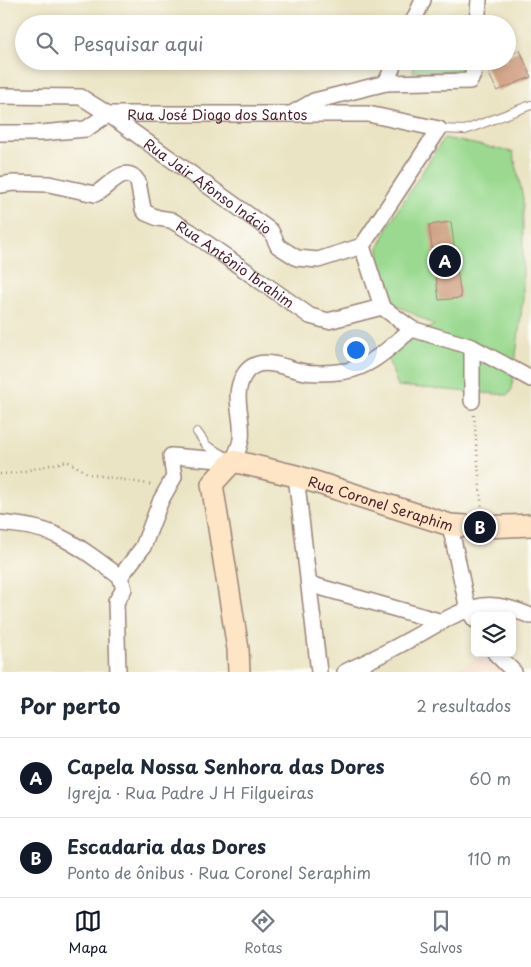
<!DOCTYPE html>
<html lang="pt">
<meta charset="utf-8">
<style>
body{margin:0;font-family:"Playpen Sans",sans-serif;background:#f6f6f7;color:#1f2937}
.controls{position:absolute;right:15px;bottom:15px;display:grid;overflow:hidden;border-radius:8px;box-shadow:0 2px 8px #0003}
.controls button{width:45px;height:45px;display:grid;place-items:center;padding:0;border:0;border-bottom:1px solid #e0e1e3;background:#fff;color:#1f2937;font:25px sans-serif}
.you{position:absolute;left:355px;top:349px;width:18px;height:18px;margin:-12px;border:4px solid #fff;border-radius:50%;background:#1a73e8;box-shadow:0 0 0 8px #1a73e833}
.badge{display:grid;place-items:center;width:32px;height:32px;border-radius:50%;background:#111827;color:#fff;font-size:16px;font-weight:700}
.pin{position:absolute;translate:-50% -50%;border:2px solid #fff;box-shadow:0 1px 5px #0006}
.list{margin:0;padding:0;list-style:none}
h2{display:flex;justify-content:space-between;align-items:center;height:65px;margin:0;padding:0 20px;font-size:21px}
h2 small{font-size:16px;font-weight:400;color:#747a83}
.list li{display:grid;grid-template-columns:32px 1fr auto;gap:15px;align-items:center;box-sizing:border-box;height:80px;padding:0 20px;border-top:1px solid #e0e1e3}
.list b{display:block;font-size:19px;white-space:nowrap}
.list p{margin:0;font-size:16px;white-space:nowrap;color:#747a83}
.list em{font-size:16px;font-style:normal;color:#747a83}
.icon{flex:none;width:28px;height:28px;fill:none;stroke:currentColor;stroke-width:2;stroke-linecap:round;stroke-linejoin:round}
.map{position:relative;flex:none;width:531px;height:672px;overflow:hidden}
.search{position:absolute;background:#fff;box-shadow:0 2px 8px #0003;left:15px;right:15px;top:15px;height:55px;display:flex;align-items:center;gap:12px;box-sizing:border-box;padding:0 18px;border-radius:28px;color:#747a83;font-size:19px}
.sheet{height:225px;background:#fff}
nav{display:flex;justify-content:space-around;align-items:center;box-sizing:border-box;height:70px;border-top:1px solid #e0e1e3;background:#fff;font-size:14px;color:#747a83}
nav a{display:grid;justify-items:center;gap:2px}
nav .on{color:#111827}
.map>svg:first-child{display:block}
.built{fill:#f3d4be}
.green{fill:#9ad98f;stroke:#727c5d}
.building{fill:#cc9878}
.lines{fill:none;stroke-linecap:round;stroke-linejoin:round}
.lane-casing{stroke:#9a8278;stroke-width:10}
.street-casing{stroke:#9a8278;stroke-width:18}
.secondary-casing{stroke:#9a8278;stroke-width:24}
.path{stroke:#9a8278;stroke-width:2.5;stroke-dasharray:1 4;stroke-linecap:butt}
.lane{stroke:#fff;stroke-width:8}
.street{stroke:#fff;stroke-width:15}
.secondary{stroke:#fde5c5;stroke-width:21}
.labels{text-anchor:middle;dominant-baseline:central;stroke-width:4.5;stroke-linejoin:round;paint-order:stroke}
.street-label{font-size:14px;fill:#4a1f2b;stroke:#fdfcf7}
</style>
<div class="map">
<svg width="531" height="672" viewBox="0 0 531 672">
<rect width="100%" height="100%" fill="#fdfcf7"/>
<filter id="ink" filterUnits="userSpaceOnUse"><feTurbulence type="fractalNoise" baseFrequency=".02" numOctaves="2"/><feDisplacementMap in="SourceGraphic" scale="10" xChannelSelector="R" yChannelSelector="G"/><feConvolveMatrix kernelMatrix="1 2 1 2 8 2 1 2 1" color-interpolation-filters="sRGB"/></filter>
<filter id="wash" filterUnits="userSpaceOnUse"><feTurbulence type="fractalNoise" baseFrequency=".0096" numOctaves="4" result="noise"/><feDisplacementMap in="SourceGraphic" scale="20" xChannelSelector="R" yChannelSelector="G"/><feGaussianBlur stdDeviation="1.12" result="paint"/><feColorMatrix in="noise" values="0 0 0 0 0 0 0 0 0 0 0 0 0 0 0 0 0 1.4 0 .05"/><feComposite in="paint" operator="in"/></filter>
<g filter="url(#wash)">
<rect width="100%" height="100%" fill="#ebe4c4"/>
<path class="built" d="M 486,654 L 501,660 L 514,672 L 450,672 Z"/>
<path class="green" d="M 422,17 L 459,18 L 459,24 L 422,24 Z
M 413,61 L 463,61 L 464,71 L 413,72 Z
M 444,138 L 513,152 L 523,198 L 523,298 L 512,389 L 508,395 L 398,386 L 388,359 L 410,340 L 434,325 L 386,299 L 380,277 L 379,247 L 391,221 Z"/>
<g id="blocks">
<path class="building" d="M 520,50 L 531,77 L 497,91 L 485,65 L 494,61 L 507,61 L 507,56 Z
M 451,222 L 461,298 L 439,300 L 429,225 Z"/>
</g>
</g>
<g filter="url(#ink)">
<use href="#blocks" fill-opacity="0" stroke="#9a8278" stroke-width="1"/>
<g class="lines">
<defs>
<path id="lane" d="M 439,129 L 465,130 L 531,105
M 197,432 L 207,446 L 227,457"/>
<g id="street">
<path d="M 412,24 L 423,0"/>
<path d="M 477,24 L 479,0"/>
<path d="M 386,83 L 470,81 L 473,75 L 474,61"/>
<path id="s1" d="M 0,96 L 81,97 L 108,114 L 271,231 L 278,246 L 297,258 L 318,260 L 362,246"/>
<path d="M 291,114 L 314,101 L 386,83 L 395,61"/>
<path id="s2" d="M 0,133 L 41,133 L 86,129 L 108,114 L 368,114 L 439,129 L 362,246 L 382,307 L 412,329 L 472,347 L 531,379"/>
<path id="s3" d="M 0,185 L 13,183 L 49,184 L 95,194 C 107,189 125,161 138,182 L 143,209 L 146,213 L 158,218 L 171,220 L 191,232 L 310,316 L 328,321 L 382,307"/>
<path d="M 472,347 L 472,401"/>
<path d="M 296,476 L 319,672"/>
<path d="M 0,523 C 19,525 40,527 58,536 C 80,546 100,562 120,577"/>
<path d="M 450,525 L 468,610 L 475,620"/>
<path d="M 309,584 L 442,622"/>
<path d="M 495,653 L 514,672"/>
<path d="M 118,672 L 116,602 L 124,589 L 120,577 L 143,547 L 161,500 L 174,477 L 171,456 L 233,461 C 236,454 240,447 241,439 C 244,417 231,396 244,375 C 257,354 282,367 300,371 C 313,374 332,373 346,371 C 373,366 391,346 412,329"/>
<path d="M 345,672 C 366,662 386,653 407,641 C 430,629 456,610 483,606 C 499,604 516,610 531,616"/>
</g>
<g id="secondary">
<path id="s4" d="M 239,672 L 238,649 L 212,484 L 233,461 L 296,476 L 450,525 L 483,527 L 531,525"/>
</g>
</defs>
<use href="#lane" class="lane-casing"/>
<use href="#street" class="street-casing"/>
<use href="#secondary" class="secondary-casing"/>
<path class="path" d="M 474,415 L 482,512
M 0,474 L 16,473 L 67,461 L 89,474 L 154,485"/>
<use href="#lane" class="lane"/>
<use href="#street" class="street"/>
<use href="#secondary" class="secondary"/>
</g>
</g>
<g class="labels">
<g class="street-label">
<text stroke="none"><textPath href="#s2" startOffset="222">Rua José Diogo dos Santos</textPath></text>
<text stroke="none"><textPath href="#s1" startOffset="236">Rua Jair Afonso Inácio</textPath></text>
<text stroke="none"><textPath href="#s3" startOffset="285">Rua Antônio Ibrahim</textPath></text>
<text stroke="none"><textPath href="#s4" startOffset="375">Rua Coronel Seraphim</textPath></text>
</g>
</g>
</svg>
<div class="controls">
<button><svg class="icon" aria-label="layers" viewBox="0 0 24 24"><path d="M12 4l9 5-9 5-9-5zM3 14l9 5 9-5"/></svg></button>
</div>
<div class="you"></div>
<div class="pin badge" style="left:445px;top:261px">A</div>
<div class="pin badge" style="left:480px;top:527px">B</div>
<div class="search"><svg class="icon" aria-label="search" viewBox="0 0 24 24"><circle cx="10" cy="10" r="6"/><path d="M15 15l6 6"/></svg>Pesquisar aqui</div>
</div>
<section class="sheet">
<h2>Por perto<small>2 resultados</small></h2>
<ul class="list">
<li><span class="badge">A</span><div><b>Capela Nossa Senhora das Dores</b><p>Igreja · Rua Padre J H Filgueiras</p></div><em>60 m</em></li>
<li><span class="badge">B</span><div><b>Escadaria das Dores</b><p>Ponto de ônibus · Rua Coronel Seraphim</p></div><em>110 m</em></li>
</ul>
</section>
<nav>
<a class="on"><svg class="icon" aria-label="map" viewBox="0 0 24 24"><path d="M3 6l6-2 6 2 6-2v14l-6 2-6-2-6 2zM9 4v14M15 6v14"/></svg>Mapa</a>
<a><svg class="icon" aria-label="directions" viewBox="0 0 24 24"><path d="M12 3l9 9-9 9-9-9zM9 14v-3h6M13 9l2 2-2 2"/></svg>Rotas</a>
<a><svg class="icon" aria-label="saved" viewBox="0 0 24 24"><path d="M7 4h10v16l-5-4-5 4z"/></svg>Salvos</a>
</nav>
